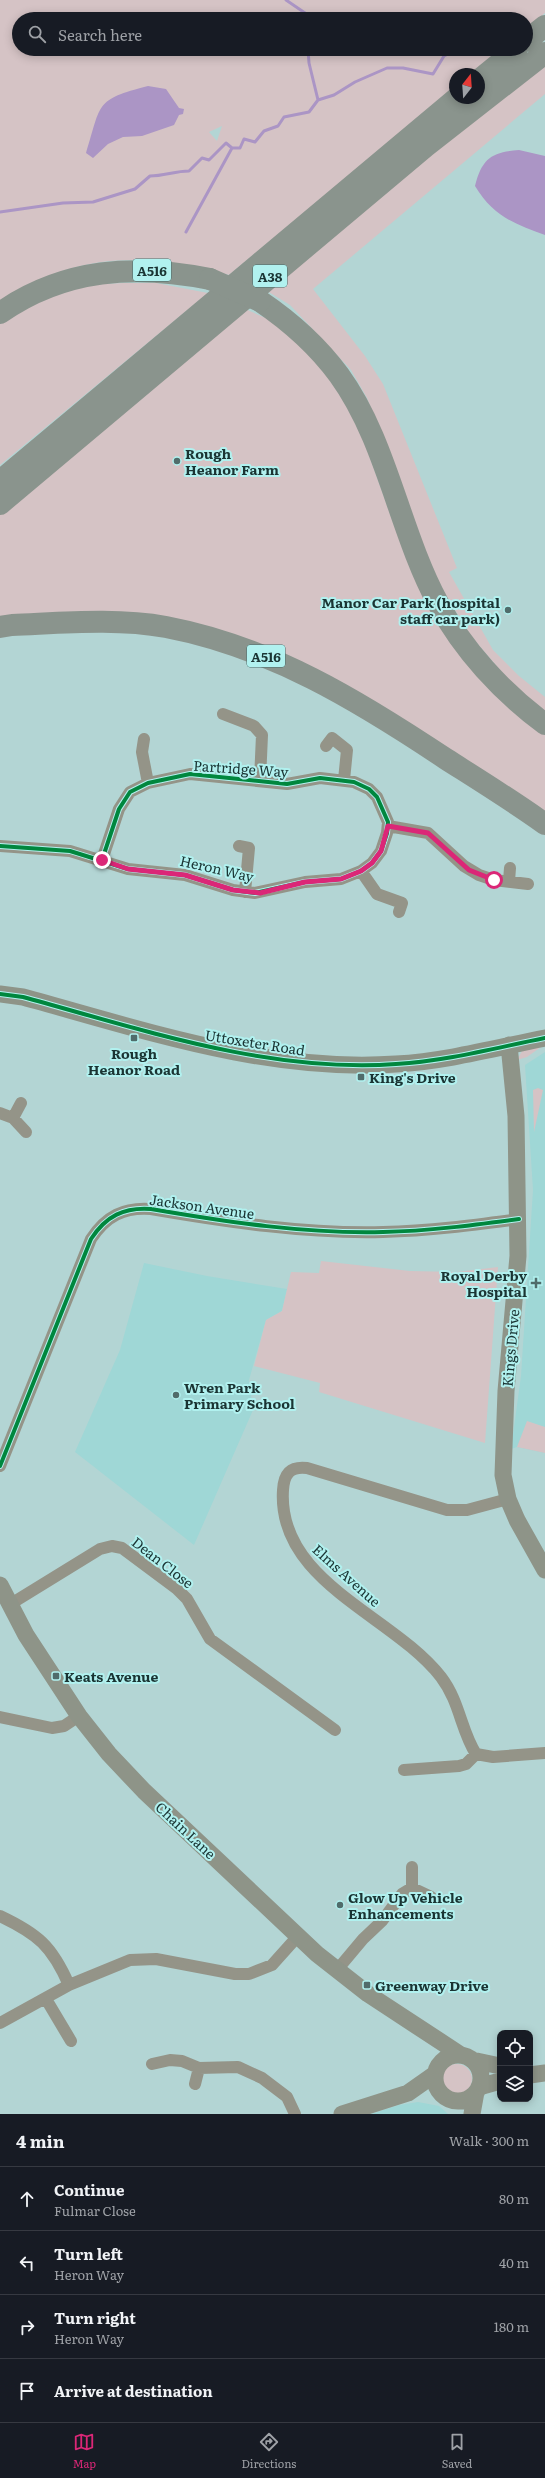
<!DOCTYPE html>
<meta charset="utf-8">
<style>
body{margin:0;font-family:Literata,serif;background:#20242c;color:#f1f3f6}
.controls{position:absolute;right:12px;bottom:12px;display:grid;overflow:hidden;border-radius:8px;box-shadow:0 2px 10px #0003}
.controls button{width:36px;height:36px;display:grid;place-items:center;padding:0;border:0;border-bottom:1px solid #363941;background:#171b24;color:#f1f3f6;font:20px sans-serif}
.compass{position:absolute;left:449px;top:68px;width:36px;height:36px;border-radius:50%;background:#171b24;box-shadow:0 2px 10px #0003;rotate:17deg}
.stop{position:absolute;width:12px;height:12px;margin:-9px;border:3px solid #db2777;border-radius:50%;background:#fff}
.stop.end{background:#db2777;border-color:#fff;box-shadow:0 1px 4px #0008}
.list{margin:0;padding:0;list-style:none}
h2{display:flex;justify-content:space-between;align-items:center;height:52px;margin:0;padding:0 16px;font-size:17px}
h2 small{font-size:13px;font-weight:400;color:#9ea1a6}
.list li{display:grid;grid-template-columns:26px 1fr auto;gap:12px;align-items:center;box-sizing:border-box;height:64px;padding:0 16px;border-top:1px solid #363941}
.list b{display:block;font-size:15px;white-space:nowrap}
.list p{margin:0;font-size:13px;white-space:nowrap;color:#9ea1a6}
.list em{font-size:13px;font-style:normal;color:#9ea1a6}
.icon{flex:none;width:22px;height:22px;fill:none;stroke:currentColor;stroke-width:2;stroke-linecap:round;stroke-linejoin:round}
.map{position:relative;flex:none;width:545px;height:2114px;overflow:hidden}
.search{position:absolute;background:#171b24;box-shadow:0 2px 10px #0003;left:12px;right:12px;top:12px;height:44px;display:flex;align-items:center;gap:10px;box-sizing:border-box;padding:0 14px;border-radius:22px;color:#9ea1a6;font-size:15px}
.sheet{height:308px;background:#171b24}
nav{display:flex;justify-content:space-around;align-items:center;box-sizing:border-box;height:56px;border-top:1px solid #363941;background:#171b24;font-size:11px;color:#9ea1a6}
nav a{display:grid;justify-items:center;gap:2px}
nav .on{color:#db2777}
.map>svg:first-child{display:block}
.built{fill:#9fd7d6}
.green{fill:#d5c3c5;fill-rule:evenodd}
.water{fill:#ab95c5}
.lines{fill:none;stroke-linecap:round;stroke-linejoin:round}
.stream{stroke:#ab95c5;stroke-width:3}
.street{stroke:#949488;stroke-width:12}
.secondary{stroke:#8e9488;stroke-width:17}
.highway{stroke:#8a948d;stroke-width:22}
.highway-bridge{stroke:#8a948d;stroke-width:22}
.cycleway-casing{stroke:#b1f1ef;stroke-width:6}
.cycleway{stroke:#00873e;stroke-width:4}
.route{stroke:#db2777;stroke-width:5}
.poi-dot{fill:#506c6b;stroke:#b1f1ef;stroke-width:1.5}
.labels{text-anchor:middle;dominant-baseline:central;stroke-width:4;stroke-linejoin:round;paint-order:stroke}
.shield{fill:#b1f1ef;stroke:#476d6b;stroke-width:1}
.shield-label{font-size:13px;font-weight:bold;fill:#1a3433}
.poi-label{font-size:14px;font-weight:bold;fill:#1a3433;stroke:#b1f1ef;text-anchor:start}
.street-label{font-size:14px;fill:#1a3433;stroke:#b1f1ef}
</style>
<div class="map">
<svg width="545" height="2114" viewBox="0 0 545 2114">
<rect width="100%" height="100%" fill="#b3d5d4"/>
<path class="built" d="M 545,1052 L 545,1453 L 517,1447 L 511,1449 L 521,1376 L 533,1190 L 525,1065 Z
M 144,1263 L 207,1276 L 287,1289 L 282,1311 L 266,1320 L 249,1380 L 253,1410 L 194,1545 L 75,1452 L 120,1350 Z
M 418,2102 L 439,2106 L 448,2114 L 371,2114 L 399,2105 Z"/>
<path class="green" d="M 0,0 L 545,0 L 545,13 L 526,29 L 526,19 L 19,19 L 19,49 L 502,49 L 472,74 L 455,74 L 455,88 L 229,275 C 145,251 74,253 0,301 ZM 222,126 L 217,141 L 209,132 Z
M 545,63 L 545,94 L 313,289 L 365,356 L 383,384 L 457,568 L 449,572 L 493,650 L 519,676 L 545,697 L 545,713 L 510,682 L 471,636 L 436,579 L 367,398 L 351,370 L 290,305 L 267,291 L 349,221 Z
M 123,283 L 156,283 L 208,293 L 0,465 L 0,324 L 33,304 L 83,285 Z
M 243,308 L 270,320 L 294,336 L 340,392 L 364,441 L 394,525 L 534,727 L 545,735 L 545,816 L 253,642 L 0,619 L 0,514 Z
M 541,1047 L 527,1057 L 517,1060 L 522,1051 Z
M 538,1088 L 543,1090 L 534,1132 L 533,1090 Z
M 321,1261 L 410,1271 L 457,1272 L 498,1267 L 485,1443 L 319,1392 L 320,1383 L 254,1366 L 266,1320 L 282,1311 L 291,1272 L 319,1273 Z
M 527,1421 L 545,1427 L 545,1453 L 517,1447 Z
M442 2079a15 15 0 1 1 30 0a15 15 0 1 1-30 0Z"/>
<path class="water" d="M 148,86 L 166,89 L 179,108 L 184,109 L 183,114 L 179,115 L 174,125 L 142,136 L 123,137 L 108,144 L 93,158 L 86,153 C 102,103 94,100 148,86 Z
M 519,150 L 545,156 L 545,235 C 514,224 493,216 475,186 C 482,158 492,152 519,150 Z"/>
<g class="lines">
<path class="stream" d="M 286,0 L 308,15 L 308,19
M 308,49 L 309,63 L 318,100
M 0,212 L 63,203 L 93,202 L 135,189 L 150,176 C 164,176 175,171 189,171 L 202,158 L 209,160 L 226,143 L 232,148 L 240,148 L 244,139 L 255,142 L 264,131 L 278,126 L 284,117 L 309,112 L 318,100 L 334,95 L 355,82 L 387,68 L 403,68 L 433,74 L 444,56 L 458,49
M 186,232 L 232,148"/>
<path class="street" d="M 223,714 L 254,726 L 262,735 L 260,780
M 144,739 L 142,752 L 148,783
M 326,746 L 332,738 L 347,750 L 344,780
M 388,826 L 428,833 L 464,866 L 479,875 L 494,880 L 528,884
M 0,846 L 70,851 L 128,869 L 185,875 L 233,890 L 255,893 L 305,882 L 341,879 L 361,871 L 372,863 L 381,851 L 387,833 L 388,822 L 377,797 L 369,789 L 354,782 L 320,778 L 287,784 L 190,774 L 148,783 L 130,792 L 119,809 L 102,860
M 239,846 L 249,848 L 245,892
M 361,871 L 377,894 L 402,903 L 399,912
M 509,881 L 510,868
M 0,1113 L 13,1118 L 26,1132
M 13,1118 L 21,1103
M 0,1466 L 91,1239 C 106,1216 124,1207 151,1209 C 227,1222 306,1234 383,1232 C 429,1231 474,1225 519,1219
M 508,1499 L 467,1510 L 447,1510 L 307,1468 C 290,1466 284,1474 283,1490 C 277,1582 393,1615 441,1677 C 460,1702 461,1731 476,1754 L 493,1757 L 545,1753
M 9,1605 L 100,1549 L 112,1546 L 122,1548 L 177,1589 L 187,1599 L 210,1639 L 335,1730
M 0,1717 L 52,1728 L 64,1726 L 79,1716
M 404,1770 L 459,1766 L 466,1764 L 476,1754
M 412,1888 L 412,1867
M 0,1916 C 38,1934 52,1946 69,1985
M 337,1970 L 363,1939 L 382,1921 L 402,1894 L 412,1888 L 431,1897
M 46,1999 L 71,2041
M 0,2023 L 69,1985 L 130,1960 L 156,1959 L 235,1974 L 249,1974 L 272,1965 L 298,1936
M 152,2064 L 170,2060 L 182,2061 L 199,2068 L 238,2067 L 262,2078 L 287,2097 L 295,2114
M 195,2084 L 199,2068"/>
<path class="secondary" d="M 0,994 L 23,997 C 144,1030 269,1073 396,1064 C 447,1061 495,1048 545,1038
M 509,1045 L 516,1116 L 518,1256 L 506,1391 L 503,1475 L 508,1499 L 517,1520 L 545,1570
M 0,1585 L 26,1635 L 79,1716 L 109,1754 L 144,1791 L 317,1954 L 368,1994 L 461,2055
M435 2078a23 23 0 1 1 46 0a23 23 0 1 1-46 0Z
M 472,2060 L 500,2066
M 530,2075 L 545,2073
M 479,2087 L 500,2081
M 342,2114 L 408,2093 L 435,2074
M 472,2114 L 476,2092"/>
<path class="highway" d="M 526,41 L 545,26
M 479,80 L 517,49
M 260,301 C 291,322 317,345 339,375 C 387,441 399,531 438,603 C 463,650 502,692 545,724
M 0,313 C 64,268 136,264 210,279
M 0,481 L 457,98
M 0,504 L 426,146 L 545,53
M 0,627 L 12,625 C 63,623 116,618 166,627 C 271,647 359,701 446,759 C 479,780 513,801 545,824"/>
<path class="highway-bridge" d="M 210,279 L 260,301"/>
<defs>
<path id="cycleway" d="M 0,846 L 70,851 L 128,869 L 185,875 L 233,890 L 255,893 L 305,882 L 341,879 L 361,871 L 372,863 L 381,851 L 387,833 L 388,822 L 377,797 L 369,789 L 354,782 L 320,778 L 287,784 L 190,774 L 148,783 L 130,792 L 119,809 L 102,860
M 0,994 L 23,997 C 144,1030 269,1073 396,1064 C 447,1061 495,1048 545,1038
M 0,1466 L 91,1239 C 106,1216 124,1207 151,1209 C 227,1222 306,1234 383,1232 C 429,1231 474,1225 519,1219"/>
</defs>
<use href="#cycleway" class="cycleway-casing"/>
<use href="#cycleway" class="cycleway"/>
</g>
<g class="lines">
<path class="route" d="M 102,860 L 128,869 L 185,875 L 233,890 L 260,893 L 305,882 L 341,879 L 361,871 L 372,863 L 381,851 L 388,826 L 428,833 L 469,870 L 494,880"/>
</g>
<g class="poi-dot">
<circle cx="177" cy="461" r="4"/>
<circle cx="508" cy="610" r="4"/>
<rect x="130" y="1034" width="8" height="8" rx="2"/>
<rect x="357" y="1073" width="8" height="8" rx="2"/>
<path d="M534 1277h4v4h4v4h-4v4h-4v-4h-4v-4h4z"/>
<circle cx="176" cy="1395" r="4"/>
<rect x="52" y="1672" width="8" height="8" rx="2"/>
<circle cx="340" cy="1905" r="4"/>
<rect x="363" y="1981" width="8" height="8" rx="2"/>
</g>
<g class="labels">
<g class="shield">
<rect x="133" y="259" width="38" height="22" rx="3"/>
<rect x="253" y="265" width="34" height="22" rx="3"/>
<rect x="247" y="645" width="38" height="22" rx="3"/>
</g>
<g class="shield-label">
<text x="152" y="270">A516</text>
<text x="270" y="276">A38</text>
<text x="266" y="656">A516</text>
</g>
<g class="poi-label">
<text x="185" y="453">Rough<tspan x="185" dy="16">Heanor Farm</tspan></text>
<text x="500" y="602" text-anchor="end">Manor Car Park (hospital<tspan x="500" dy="16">staff car park)</tspan></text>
<text x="134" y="1053" text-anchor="middle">Rough<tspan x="134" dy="16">Heanor Road</tspan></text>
<text x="369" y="1077">King's Drive</text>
<text x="527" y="1275" text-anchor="end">Royal Derby<tspan x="527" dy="16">Hospital</tspan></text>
<text x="184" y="1387">Wren Park<tspan x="184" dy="16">Primary School</tspan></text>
<text x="64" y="1676">Keats Avenue</text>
<text x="348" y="1897">Glow Up Vehicle<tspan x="348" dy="16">Enhancements</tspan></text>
<text x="375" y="1985">Greenway Drive</text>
</g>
<g class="street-label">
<text transform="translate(241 768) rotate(4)">Partridge Way</text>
<text transform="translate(217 868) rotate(13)">Heron Way</text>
<text transform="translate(255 1042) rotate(9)">Uttoxeter Road</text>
<text transform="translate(202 1206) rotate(8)">Jackson Avenue</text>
<text transform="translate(510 1348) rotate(-85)">Kings Drive</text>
<text transform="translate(163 1562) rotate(38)">Dean Close</text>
<text transform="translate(347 1575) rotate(42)">Elms Avenue</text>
<text transform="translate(186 1830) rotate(43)">Chain Lane</text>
</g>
</g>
</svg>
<div class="controls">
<button><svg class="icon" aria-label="locate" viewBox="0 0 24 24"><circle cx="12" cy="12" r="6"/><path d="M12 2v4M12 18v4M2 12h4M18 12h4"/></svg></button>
<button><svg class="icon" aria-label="layers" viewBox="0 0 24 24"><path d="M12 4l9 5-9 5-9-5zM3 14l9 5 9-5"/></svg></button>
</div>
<svg class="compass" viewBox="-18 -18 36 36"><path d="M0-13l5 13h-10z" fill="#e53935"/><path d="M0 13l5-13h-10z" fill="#9ea1a6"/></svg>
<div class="stop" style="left:494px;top:880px"></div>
<div class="stop end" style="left:102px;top:860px"></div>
<div class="search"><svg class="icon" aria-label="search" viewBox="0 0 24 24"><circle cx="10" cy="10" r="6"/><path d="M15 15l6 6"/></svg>Search here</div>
</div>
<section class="sheet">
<h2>4 min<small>Walk · 300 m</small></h2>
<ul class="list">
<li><svg class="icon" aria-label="ahead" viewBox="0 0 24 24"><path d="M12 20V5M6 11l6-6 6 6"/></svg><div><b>Continue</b><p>Fulmar Close</p></div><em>80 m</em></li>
<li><svg class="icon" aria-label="left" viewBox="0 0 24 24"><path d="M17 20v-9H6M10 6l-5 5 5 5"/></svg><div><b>Turn left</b><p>Heron Way</p></div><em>40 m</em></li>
<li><svg class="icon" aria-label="right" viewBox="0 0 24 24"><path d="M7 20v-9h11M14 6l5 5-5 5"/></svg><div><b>Turn right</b><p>Heron Way</p></div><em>180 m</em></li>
<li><svg class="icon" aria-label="arrive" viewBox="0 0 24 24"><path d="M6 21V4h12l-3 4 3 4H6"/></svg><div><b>Arrive at destination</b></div></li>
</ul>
</section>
<nav>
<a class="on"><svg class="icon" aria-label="map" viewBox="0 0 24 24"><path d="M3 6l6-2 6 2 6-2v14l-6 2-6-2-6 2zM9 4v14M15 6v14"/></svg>Map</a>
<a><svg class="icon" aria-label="directions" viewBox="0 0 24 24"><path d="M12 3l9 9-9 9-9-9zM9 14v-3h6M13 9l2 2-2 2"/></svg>Directions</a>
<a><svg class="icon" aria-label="saved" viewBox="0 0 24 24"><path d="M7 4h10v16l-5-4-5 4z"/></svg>Saved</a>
</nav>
